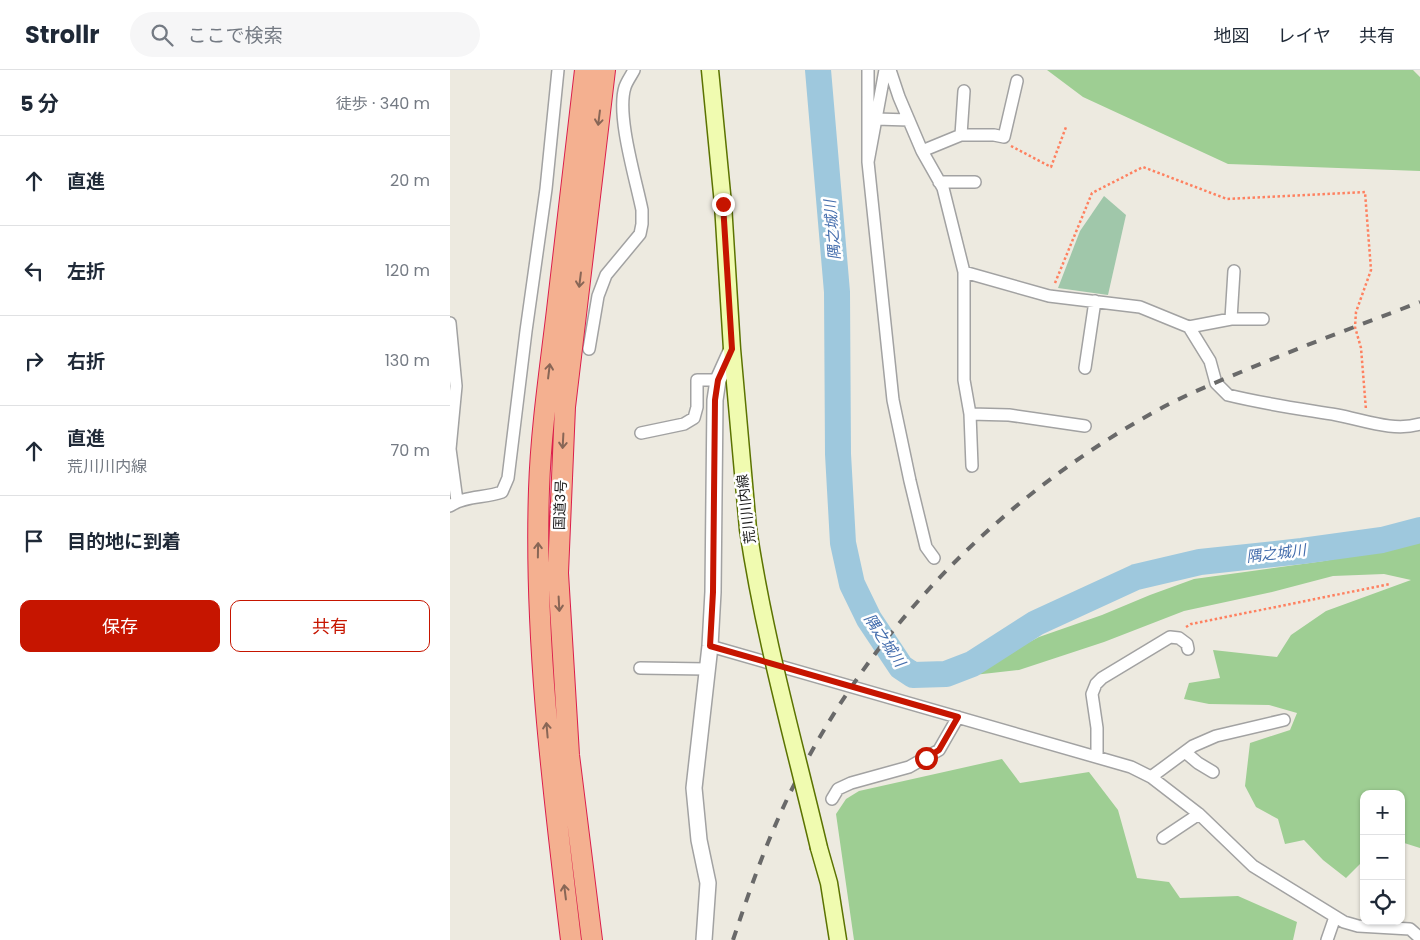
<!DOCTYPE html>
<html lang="ja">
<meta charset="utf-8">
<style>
body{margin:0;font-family:Poppins,"Noto Sans JP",sans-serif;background:#f6f6f7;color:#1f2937}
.controls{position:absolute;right:15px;bottom:15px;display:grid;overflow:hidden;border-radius:10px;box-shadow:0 1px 4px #0004}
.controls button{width:45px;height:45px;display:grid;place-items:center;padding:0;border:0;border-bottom:1px solid #e0e1e3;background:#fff;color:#1f2937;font:25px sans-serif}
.stop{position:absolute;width:15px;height:15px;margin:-11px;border:4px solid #c61500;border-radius:50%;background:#fff}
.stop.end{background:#c61500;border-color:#fff;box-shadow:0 1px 5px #0008}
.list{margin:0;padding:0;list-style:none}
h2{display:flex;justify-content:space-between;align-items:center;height:65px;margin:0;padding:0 20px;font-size:21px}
h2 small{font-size:16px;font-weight:400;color:#747a83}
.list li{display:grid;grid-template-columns:32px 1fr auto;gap:15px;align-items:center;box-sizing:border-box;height:90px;padding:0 20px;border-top:1px solid #e0e1e3}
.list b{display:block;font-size:19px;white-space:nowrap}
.list p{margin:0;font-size:16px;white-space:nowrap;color:#747a83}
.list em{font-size:16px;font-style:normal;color:#747a83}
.actions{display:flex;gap:10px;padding:15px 20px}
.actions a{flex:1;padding:11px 0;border:1px solid #c61500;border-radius:10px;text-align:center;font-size:18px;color:#c61500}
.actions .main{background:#c61500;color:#fff}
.icon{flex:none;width:28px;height:28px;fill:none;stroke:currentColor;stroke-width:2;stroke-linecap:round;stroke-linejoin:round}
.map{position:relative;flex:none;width:970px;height:870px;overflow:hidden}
header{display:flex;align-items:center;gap:30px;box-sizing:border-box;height:70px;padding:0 25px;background:#fff;border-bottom:1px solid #e0e1e3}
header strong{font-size:24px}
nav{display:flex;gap:28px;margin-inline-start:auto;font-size:18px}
.search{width:350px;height:45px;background:#f6f6f7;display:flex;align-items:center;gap:12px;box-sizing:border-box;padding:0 18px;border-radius:28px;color:#747a83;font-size:19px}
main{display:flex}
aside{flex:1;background:#fff}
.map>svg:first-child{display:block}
.forest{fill:#9ece93}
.cemetery{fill:#a0c7aa}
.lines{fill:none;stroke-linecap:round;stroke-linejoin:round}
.river{stroke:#9ec8dd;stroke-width:26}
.minor-casing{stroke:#a2a2a2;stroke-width:14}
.tertiary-casing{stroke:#a2a2a2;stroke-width:18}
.secondary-casing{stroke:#5b7301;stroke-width:19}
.trunk-casing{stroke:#db1e4b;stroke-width:22}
.path{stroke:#fe8160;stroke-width:2.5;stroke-dasharray:2.5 2.5;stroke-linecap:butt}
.minor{stroke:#fff;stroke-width:11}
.tertiary{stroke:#fff;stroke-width:15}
.secondary{stroke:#f0fbb0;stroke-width:16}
.trunk{stroke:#f4b090;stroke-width:20}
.rail{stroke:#696969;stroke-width:4;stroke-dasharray:10 10;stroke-linecap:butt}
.secondary-bridge-casing{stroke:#5b7301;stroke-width:19;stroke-linecap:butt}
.secondary-bridge{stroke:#f0fbb0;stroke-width:16}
.oneway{stroke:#886656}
.route{stroke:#c61500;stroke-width:6}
.labels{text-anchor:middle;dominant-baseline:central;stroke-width:5;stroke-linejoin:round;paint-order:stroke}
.street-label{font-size:14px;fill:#1b1b1b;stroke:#fff}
.water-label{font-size:15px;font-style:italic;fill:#456ead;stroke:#fff}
</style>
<header>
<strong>Strollr</strong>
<div class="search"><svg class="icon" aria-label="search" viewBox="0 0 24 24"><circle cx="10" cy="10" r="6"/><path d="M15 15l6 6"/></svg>ここで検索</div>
<nav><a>地図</a><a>レイヤ</a><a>共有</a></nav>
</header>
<main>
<aside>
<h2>5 分<small>徒歩 · 340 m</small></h2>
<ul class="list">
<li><svg class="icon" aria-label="ahead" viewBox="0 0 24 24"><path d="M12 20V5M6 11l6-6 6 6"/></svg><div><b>直進</b></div><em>20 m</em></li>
<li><svg class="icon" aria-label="left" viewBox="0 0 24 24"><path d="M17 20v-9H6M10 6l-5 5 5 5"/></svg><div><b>左折</b></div><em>120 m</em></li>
<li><svg class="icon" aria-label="right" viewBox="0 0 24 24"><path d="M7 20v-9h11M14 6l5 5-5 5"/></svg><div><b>右折</b></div><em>130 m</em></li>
<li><svg class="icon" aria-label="ahead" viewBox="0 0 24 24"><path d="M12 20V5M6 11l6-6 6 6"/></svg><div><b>直進</b><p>荒川川内線</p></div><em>70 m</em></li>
<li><svg class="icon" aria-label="arrive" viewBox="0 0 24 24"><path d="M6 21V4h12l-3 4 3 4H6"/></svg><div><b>目的地に到着</b></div></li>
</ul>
<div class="actions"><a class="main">保存</a><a>共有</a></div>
</aside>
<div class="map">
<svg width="970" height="870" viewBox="0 0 970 870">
<rect width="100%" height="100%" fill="#edeae0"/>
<path class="forest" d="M 597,0 L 963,0 L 970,7 L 970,101 L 778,94 L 633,27 Z
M 970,472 L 970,778 L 951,772 L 951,724 L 914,724 L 914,790 L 896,808 L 873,790 L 854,770 L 835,774 L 828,749 L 806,737 L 795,716 L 800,673 L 840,660 L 847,643 L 819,635 L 759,634 L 734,629 L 739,613 L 770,608 L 763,580 L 827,587 L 841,565 L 876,541 L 961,510 L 934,504 L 883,506 L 822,522 L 734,541 L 654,572 L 569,600 L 515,606 L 589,567 L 652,545 L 700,525 L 744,509 L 874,491 Z
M 552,689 L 570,713 L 639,702 L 668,740 L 687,808 L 719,812 L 730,828 L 788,826 L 847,852 L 843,870 L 404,870 L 386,744 L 396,729 L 409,721 Z"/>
<path class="cemetery" d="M 654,126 L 676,145 L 658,225 L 608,218 L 630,161 Z"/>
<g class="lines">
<path class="river" d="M 368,0 L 387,222 L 388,384 L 393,473 L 402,514 L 419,549 L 451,597 L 463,605 L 496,604 L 522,594 L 586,553 L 686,507 L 750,492 L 852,481 L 932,470 L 970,460"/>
<defs>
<path id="minor" d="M 418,0 L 418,92 L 435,0
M 440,0 L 449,27 L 472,81 L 493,118 L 514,202 L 599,226 L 690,237 L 739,257 L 760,291 L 766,313 L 778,325 C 814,334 851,339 887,345 C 914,350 943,362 970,354
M 426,49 L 459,50
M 511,65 L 544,65 L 554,67 L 567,11
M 472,81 L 511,65 L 514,21
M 418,92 L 443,330 L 460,411 L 476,477 L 484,488
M 489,112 L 525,112
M 514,202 L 514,310 L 520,344 L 522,396
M 781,249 L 784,201
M 0,253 L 6,316 L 0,379 L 7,431
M 739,257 L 781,249 L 813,249
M 139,279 L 148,226 L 156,205 L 190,164 L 192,154 L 192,140 C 186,110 166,45 175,17 C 177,11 181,6 184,0
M 635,298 L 645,231
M 520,344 L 559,345 L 635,356
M 191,363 L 234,354 L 244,348 L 247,337 L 247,310 L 268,310
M 0,436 C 13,426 36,428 52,422 L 58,408 L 76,261 L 96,119 L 108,0
M 260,576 L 681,697 L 701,707 L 749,744 L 803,796 L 894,852 L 908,856 L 960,859 L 970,868
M 190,598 L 257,599
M 735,682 L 748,693 L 763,702
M 647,687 L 647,658 L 642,624 L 646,614 L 652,608 L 720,567 L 729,568 L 737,574 L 738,579
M 701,707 L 743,676 L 766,666 L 834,650
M 382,729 L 388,719 L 401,713 L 459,697 L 489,680 L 508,647
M 713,768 L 749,744
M 877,870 L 885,847"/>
<path id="tertiary" d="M 254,870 L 258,813 L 249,770 L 244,718 L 260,576 L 263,522 L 265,330 L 268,310 L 282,279"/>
<path id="secondary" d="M 260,0 L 273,134 L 282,279 L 298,459
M 369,778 L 379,813 L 388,870"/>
<path id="trunk" d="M 121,870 C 103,720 84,570 89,419 C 91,359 100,299 107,240 C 116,160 126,80 135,0
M 142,870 L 119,685 L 108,503 L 115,337 L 155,0"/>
</defs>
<use href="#minor" class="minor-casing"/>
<use href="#tertiary" class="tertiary-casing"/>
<use href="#secondary" class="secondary-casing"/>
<use href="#trunk" class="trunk-casing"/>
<path class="path" d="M 561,76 L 601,97 L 616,57
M 605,213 L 642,123 L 693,97 L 777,129 L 915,122 L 921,200 L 906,242 L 905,257 L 911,278 L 916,340
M 736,557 L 741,554 L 940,514"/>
<use href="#minor" class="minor"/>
<use href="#tertiary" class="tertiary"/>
<use href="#secondary" class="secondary"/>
<use href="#trunk" class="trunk"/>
<path class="rail" d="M 283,870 C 300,819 318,767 342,719 C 421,558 550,427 706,341 C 733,326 762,314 791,302 C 850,277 910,255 970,232"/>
<defs>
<path id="secondary-bridge" d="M 298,459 C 314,567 344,672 369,778"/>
</defs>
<use href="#secondary-bridge" class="secondary-bridge-casing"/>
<use href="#secondary-bridge" class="secondary-bridge"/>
</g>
<defs><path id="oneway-shaft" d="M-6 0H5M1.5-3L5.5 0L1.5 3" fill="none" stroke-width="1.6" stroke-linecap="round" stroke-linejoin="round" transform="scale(1.25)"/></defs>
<g class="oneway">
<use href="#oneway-shaft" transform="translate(149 48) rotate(97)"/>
<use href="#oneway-shaft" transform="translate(130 210) rotate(97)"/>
<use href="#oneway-shaft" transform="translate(99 301) rotate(-83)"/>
<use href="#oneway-shaft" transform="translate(113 371) rotate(93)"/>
<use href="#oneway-shaft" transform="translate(88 480) rotate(-89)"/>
<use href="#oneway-shaft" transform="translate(109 534) rotate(87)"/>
<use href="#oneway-shaft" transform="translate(97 660) rotate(-95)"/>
<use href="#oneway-shaft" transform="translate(115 822) rotate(-97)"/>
</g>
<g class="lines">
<path class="route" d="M 273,134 L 282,279 L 268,310 L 265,330 L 263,522 L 260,576 L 508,647 L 489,680 L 476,688"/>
</g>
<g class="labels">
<g class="street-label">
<text transform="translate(110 435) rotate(-88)">国道3号</text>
<text transform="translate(296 439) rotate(-97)">荒川川内線</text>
</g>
<g class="water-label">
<text transform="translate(382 160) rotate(-95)">隅之城川</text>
<text transform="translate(826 483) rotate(-7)">隅之城川</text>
<text transform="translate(435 570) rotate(56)">隅之城川</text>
</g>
</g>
</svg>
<div class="controls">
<button>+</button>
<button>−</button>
<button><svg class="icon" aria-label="locate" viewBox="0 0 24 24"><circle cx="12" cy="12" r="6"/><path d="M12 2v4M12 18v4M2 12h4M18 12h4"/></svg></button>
</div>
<div class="stop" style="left:476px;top:688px"></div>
<div class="stop end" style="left:273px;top:134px"></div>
</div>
</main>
